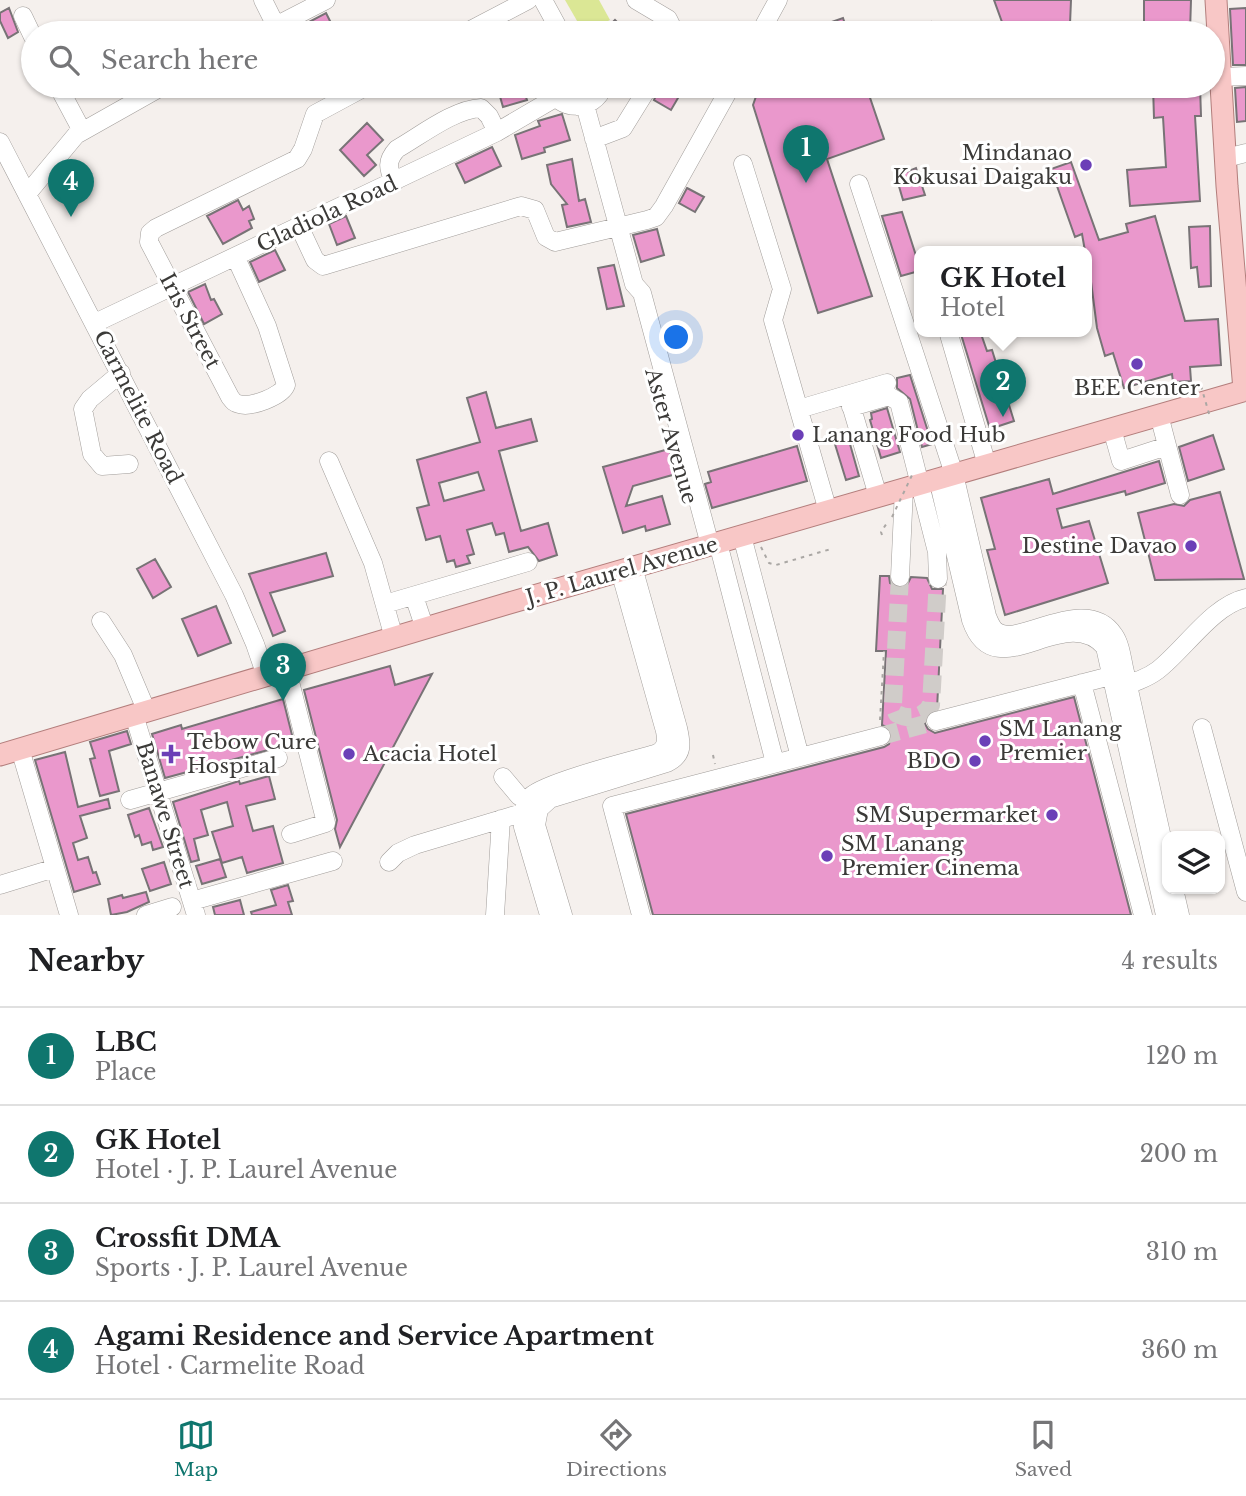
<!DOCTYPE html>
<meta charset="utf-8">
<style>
body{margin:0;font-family:"Libre Baskerville",serif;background:#f6f6f6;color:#202124}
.controls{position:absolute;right:21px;bottom:21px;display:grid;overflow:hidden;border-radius:14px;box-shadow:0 2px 5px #0004}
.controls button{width:63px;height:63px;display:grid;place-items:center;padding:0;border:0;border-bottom:2px solid #e0e0e0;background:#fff;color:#202124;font:35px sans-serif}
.you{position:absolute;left:677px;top:338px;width:24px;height:24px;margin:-18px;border:5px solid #fff;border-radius:50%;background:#1a73e8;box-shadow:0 0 0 10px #1a73e833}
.badge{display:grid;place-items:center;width:46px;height:46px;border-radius:50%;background:#0f766e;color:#fff;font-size:23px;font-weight:700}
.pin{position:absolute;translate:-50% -58px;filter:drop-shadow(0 2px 4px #0008)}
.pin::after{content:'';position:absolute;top:37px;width:24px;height:21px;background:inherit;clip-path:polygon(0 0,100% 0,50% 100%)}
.popup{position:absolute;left:914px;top:246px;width:178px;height:91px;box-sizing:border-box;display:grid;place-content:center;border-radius:14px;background:#fff;filter:drop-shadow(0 2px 5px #0005);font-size:23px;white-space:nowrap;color:#757577}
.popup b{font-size:26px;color:#202124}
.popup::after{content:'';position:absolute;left:50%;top:100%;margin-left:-14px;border:14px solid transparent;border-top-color:#fff}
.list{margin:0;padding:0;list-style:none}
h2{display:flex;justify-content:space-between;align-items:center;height:91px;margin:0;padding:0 28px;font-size:30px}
h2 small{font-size:23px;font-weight:400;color:#757577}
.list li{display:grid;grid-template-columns:46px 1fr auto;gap:21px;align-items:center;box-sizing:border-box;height:98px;padding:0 28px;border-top:2px solid #e0e0e0}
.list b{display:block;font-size:26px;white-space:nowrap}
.list p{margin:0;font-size:23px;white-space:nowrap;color:#757577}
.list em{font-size:23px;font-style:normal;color:#757577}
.icon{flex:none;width:38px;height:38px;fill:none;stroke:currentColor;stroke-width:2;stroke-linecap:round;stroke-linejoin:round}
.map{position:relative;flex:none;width:1246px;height:915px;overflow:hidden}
.search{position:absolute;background:#fff;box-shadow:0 2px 5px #0004;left:21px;right:21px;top:21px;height:77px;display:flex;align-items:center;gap:18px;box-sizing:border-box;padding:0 24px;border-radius:38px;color:#757577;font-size:26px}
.sheet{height:483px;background:#fff}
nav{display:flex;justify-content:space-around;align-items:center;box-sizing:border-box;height:98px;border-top:2px solid #e0e0e0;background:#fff;font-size:19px;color:#757577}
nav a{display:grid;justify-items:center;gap:4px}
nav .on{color:#0f766e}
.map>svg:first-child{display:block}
.green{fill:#dbe795}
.building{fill:#ea98cc;stroke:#787376;stroke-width:2;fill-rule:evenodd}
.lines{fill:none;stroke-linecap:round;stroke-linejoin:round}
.minor-tunnel{stroke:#d0ccc9;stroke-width:18;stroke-dasharray:18 9;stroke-linecap:butt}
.minor-casing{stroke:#a19d9a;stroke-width:19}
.major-casing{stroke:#b37e7c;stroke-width:23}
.path{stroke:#aaa7a4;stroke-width:2;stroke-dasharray:3.5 5;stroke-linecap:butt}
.minor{stroke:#fff;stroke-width:18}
.major{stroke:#f8c7c6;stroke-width:21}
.path-bridge{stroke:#aaa7a4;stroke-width:2;stroke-dasharray:3.5 5;stroke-linecap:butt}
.poi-dot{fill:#6b3fb7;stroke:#fff;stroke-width:2.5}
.labels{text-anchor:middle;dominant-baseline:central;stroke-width:6;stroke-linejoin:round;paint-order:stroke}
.poi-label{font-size:21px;fill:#3b3a38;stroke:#fff;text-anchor:start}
.street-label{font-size:21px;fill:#3b3a38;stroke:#fff}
</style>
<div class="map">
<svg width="1246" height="915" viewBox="0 0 1246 915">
<rect width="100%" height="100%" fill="#f5f0ed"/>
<path class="green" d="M 565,0 L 599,0 L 610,20 L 584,33 Z"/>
<path class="building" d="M 994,0 L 1071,0 L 1070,24 L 1002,22 Z
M 1144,0 L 1191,0 L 1190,32 L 1144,30 Z
M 9,8 L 18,32 L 8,38 L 0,21 L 0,13 Z
M 1246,8 L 1246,65 L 1233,65 L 1230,9 Z
M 326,13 L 336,33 L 289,33 L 308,24 L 307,23 Z
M 843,18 L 848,33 L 803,33 L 803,32 Z
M 615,20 L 628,33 L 602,33 Z
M 931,22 L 934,33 L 901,33 L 900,30 Z
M 497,86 L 522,86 L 527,100 L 503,107 Z
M 660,86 L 685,86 L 671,110 L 654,100 Z
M 766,86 L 866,86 L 884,139 L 827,159 L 872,296 L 818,313 L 753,105 L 759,88 Z
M 1153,86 L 1200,86 L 1201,116 L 1195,116 L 1200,201 L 1130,206 L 1127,170 L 1166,167 L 1163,117 L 1154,118 Z
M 1246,87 L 1246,121 L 1237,122 L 1235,88 Z
M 562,114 L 570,140 L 544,148 L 545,152 L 522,159 L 515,135 L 540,126 L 538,121 Z
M 367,123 L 383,140 L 367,155 L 376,165 L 364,176 L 340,150 Z
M 492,147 L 501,166 L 465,183 L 456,164 Z
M 572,159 L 579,201 L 585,199 L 591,222 L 567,227 L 562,205 L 567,204 L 551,184 L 547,165 Z
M 1071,162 L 1099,240 L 1128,232 L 1126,224 L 1155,216 L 1185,321 L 1218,319 L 1221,365 L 1190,367 L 1191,381 L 1173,382 L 1172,374 L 1124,388 L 1113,353 L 1105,356 L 1097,328 L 1087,251 L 1085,251 L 1082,234 L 1075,237 L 1051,169 Z
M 916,168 L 925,195 L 903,200 L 896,176 Z
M 687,188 L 704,197 L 695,212 L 679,203 Z
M 238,200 L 243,210 L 249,206 L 254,219 L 249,221 L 252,228 L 223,244 L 207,216 Z
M 902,212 L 919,265 L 919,271 L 901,276 L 882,216 Z
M 346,216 L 355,238 L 337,245 L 329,224 Z
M 1210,226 L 1211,286 L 1199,287 L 1197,267 L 1191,268 L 1189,227 Z
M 657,229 L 664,255 L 641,262 L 633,235 Z
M 275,250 L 285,270 L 259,282 L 250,262 Z
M 614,265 L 624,306 L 607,309 L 598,268 Z
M 205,284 L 211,300 L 214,299 L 222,314 L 204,324 L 188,292 Z
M 960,331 L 980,331 L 987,351 L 992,350 L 1014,421 L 990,429 Z
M 910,375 L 932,444 L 922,447 L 910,399 L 897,388 L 897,378 Z
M 486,392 L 496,428 L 531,419 L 537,441 L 499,451 L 521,531 L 548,523 L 557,555 L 539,561 L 528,547 L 509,552 L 504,533 L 496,535 L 492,523 L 467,530 L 474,554 L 467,556 L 470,563 L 456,567 L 454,560 L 447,562 L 440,536 L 426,540 L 417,508 L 429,505 L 417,460 L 480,442 L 467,398 ZM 478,472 L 484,490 L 444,501 L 439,483 Z
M 887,408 L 900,452 L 881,458 L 870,420 L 872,419 L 871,413 Z
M 1213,435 L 1224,469 L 1188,481 L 1179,447 Z
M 848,437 L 859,476 L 846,480 L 834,441 Z
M 797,446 L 807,481 L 712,508 L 705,484 L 711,482 L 708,472 Z
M 669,449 L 676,474 L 633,486 L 626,506 L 662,496 L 670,524 L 646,531 L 645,526 L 623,533 L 603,467 Z
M 1159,461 L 1165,483 L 1126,495 L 1125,491 L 1057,509 L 1062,528 L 1089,521 L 1108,583 L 1005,615 L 987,550 L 995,549 L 981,498 L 1049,479 L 1053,494 Z
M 1220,492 L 1244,579 L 1155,580 L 1138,513 L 1174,504 L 1184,506 L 1190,500 Z
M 326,553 L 333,576 L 270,593 L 285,631 L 273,636 L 249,574 Z
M 155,559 L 171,587 L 153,598 L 137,569 Z
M 880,576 L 889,576 L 890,583 L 899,588 L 906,587 L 911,577 L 927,578 L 932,589 L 943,589 L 937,709 L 929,712 L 925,717 L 925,724 L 928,729 L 935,733 L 1074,697 L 1131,915 L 653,915 L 626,814 L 884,747 L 889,744 L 892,732 L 889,728 L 882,725 L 886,651 L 876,651 Z
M 216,606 L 231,643 L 198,656 L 182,619 Z
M 390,666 L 395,685 L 432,674 L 340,847 L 335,829 L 337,820 L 304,690 Z
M 283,699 L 294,743 L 165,778 L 152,734 L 181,725 L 182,729 Z
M 127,731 L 131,744 L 109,751 L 119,791 L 100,796 L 90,759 L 95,758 L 90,742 Z
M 65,752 L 78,807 L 108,799 L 110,808 L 80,816 L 87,838 L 73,843 L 78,860 L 88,857 L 93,873 L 96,872 L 100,884 L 74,892 L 35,760 Z
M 269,776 L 275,799 L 246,806 L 253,831 L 273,826 L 283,863 L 247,873 L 242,857 L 222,863 L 212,832 L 233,826 L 227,802 L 201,810 L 208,835 L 194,839 L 199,860 L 191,862 L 173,802 L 239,781 L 240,784 Z
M 149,808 L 163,847 L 153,850 L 151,842 L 142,845 L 139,835 L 135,837 L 128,815 Z
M 220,859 L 226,877 L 202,884 L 196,866 Z
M 164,862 L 171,884 L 150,891 L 142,869 Z
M 288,885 L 293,901 L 288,902 L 292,915 L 252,915 L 251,912 L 276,905 L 271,890 Z
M 146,892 L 149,902 L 127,912 L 111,915 L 108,899 L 122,895 L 123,898 Z
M 240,900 L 244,915 L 215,915 L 213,907 Z"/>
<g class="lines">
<path class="minor-tunnel" d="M 900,577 L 893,704 L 897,714 C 909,720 924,718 931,705 L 938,579
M 881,736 L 929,723"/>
<defs>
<path id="minor" d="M 263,0 L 276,26
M 543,0 L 561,33
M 636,0 L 668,19 L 675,33
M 23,16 L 33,37
M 262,33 L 326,0
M 465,33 L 528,0
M 760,33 L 778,0
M 1221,77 L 1246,76
M 58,86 L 82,131
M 548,86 C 559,112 593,113 604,86
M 585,105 L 634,284 L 642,293 L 710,545
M 594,139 L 623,128 L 649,86
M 0,142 L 234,595 L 255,644 L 266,676
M 1226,158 L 1246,153
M 743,164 L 782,289 L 773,320 L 828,511
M 394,183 C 388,168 386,161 397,149 C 420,136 454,109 481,108 L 489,116 L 497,132
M 859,184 L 954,474 L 987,616 C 992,629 995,634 1010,635 C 1041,631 1091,600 1114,635 C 1121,645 1122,660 1125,672 L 1167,860
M 27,194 L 76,135 L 163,86
M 300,228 L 315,260 L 323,266 L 521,206 L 535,210 L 546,237 L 555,242 L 647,220 L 656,217 L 664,206 L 731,86
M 236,258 L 267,326 L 286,385 C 282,396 251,408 239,404 C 234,403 233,401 230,397 L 149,242 L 150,233 L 156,228 L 297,159 L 303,149 L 315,114 L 367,86
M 95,323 L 497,132 L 555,98
M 948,331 L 987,465
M 121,373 L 90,399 L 83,409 L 92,454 L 102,466 L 129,464
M 848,395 L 878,496
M 851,407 L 889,396 L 899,402 L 937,552 L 938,579
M 799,409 L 887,383
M 1159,415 L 1180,495
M 1112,429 L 1121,461 L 1167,446
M 329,461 L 373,563 L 394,638
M 938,479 L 971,620 C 995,691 1064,600 1105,647 L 1165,915
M 742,536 L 800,757
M 718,543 L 775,763
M 900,577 L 904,489
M 414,596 L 425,629
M 385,604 L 528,562
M 101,621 L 123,655 L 147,712
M 287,670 L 326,823 L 291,834
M 1082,683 L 1143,915
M 1118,687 C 1133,683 1146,679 1158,670 C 1185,649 1213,605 1246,598
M 134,715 L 196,915
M 936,721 L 1122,673
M 1202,728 L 1246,892
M 20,749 L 69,915
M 503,777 L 519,796 L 536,807
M 130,800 L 278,758
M 389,862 L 398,853 L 415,845 L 522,813
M 0,885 L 55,868
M 1174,889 L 1180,915
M 192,901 L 333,861
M 146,915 L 172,907
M 495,915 L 501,819
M 549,915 L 523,827 C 521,815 523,805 531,796 C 546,782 630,761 655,754 C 666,750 667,742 665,731 L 620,571
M 563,915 L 536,825 L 539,809 L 550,799 L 667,763 C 683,755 682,745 678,728 L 633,567
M 641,915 L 612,806 L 881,736"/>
<path id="major" d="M 1216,0 L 1227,186 L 1244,390
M 0,755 L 506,604 L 1246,390"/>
</defs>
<use href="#minor" class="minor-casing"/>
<use href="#major" class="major-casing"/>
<path class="path" d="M 882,535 L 881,532 L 887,523
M 761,547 L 769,563 L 776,565 L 831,549
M 880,720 L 884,651
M 713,755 L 715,764"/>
<use href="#minor" class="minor"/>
<use href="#major" class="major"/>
<path class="path-bridge" d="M 1201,386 L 1210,417
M 892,517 L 914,471"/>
</g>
<g class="poi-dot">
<circle cx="1086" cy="165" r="7"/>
<circle cx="1137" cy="364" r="7"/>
<circle cx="798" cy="435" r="7"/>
<circle cx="1191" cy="546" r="7"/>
<circle cx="985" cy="741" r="7"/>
<path d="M167.5 743.5h7v7h7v7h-7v7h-7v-7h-7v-7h7z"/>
<circle cx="349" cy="754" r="7"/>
<circle cx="975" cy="761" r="7"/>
<circle cx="1052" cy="815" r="7"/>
<circle cx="827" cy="856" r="7"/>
</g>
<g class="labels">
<g class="poi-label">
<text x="1072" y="153" text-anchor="end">Mindanao<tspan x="1072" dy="24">Kokusai Daigaku</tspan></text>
<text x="1137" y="388" text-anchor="middle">BEE Center</text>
<text x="812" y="435">Lanang Food Hub</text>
<text x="1177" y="546" text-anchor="end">Destine Davao</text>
<text x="999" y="729">SM Lanang<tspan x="999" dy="24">Premier</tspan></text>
<text x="187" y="742">Tebow Cure<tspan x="187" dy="24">Hospital</tspan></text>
<text x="363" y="754">Acacia Hotel</text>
<text x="961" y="761" text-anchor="end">BDO</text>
<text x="1038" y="815" text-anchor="end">SM Supermarket</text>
<text x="841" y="844">SM Lanang<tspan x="841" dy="24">Premier Cinema</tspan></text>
</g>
<g class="street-label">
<text transform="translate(327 214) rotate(-25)">Gladiola Road</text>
<text transform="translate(190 321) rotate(62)">Iris Street</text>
<text transform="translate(138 407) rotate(63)">Carmelite Road</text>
<text transform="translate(671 436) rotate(74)">Aster Avenue</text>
<text transform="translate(622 571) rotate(-16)">J. P. Laurel Avenue</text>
<text transform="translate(165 815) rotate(73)">Banawe Street</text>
</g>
</g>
</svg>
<div class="controls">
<button><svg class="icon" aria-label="layers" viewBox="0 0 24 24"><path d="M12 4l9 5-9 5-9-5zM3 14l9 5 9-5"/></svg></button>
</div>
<div class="you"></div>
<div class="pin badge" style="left:806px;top:183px">1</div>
<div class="pin badge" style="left:1003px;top:417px">2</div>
<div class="popup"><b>GK Hotel</b>Hotel</div>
<div class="pin badge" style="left:283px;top:701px">3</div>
<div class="pin badge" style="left:71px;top:217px">4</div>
<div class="search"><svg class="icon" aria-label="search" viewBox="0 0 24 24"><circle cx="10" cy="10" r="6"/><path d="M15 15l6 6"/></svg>Search here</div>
</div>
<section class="sheet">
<h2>Nearby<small>4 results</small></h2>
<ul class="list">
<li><span class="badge">1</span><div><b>LBC</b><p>Place</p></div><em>120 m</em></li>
<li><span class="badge">2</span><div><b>GK Hotel</b><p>Hotel · J. P. Laurel Avenue</p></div><em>200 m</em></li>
<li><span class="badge">3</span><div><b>Crossfit DMA</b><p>Sports · J. P. Laurel Avenue</p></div><em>310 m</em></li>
<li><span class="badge">4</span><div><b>Agami Residence and Service Apartment</b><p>Hotel · Carmelite Road</p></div><em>360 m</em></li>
</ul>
</section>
<nav>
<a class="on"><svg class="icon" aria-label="map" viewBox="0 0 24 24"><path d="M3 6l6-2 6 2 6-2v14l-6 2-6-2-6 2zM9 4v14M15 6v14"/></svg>Map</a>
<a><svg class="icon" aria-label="directions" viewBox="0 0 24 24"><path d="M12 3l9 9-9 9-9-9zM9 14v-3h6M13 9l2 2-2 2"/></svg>Directions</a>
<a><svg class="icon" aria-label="saved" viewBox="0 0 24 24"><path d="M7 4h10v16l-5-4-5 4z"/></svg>Saved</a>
</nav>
